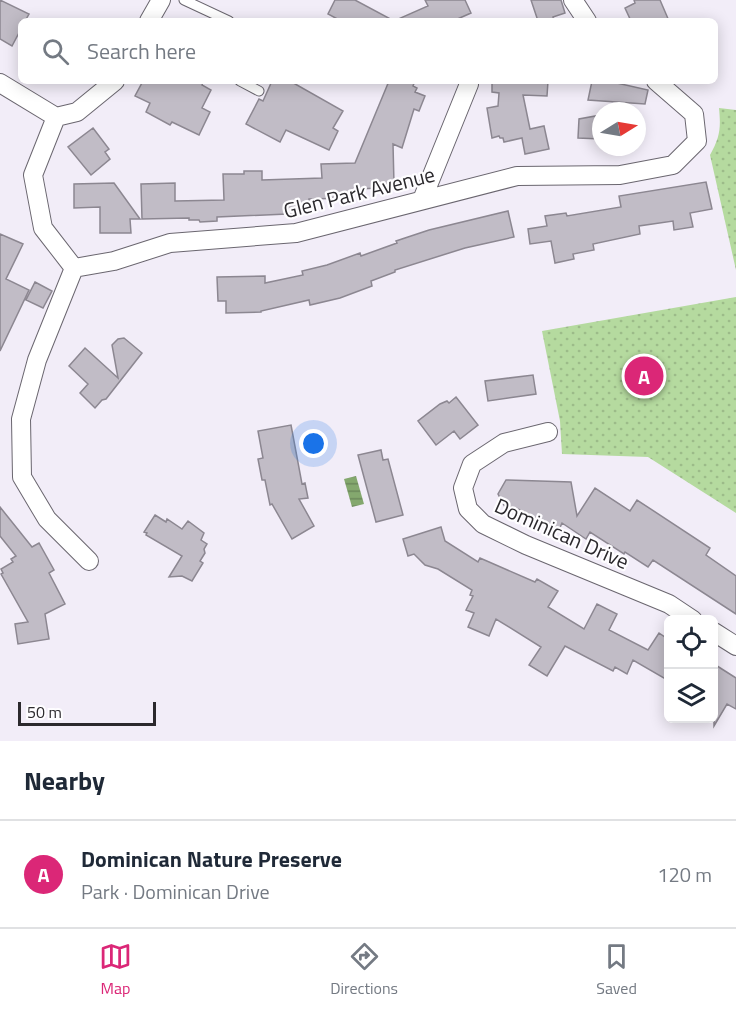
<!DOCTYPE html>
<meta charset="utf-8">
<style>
body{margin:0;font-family:"Titillium Web",sans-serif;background:#f2f2f3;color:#1f2937}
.controls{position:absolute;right:18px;bottom:18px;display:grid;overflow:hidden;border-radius:9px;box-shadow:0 3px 15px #0003}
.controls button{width:54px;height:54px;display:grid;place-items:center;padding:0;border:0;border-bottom:2px solid #e0e1e3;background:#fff;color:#1f2937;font:30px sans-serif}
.compass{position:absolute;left:592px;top:102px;width:54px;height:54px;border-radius:50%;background:#fff;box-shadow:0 3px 15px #0003;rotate:79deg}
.scale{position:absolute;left:18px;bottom:15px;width:138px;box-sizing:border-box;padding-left:6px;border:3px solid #2b292d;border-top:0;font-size:16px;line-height:21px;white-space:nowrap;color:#2b292d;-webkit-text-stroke:4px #fefdff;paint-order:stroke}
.you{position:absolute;left:314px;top:444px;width:21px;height:21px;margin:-15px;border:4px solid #fff;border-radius:50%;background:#1a73e8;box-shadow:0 0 0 9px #1a73e833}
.badge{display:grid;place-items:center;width:39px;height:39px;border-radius:50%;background:#db2777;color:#fff;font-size:20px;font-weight:700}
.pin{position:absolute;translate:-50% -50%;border:3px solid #fff;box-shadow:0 2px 6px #0006}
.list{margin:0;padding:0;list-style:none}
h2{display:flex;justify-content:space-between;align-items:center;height:78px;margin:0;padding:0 24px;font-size:26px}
h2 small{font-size:20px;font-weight:400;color:#747a83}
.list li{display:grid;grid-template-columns:39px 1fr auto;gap:18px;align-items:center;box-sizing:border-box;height:108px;padding:0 24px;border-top:2px solid #e0e1e3}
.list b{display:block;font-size:22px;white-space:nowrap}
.list p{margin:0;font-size:20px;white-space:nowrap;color:#747a83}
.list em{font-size:20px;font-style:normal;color:#747a83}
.icon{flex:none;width:33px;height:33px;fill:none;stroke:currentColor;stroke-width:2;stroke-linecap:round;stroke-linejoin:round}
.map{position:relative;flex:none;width:736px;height:741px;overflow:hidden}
.search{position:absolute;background:#fff;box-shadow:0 3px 15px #0003;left:18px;right:18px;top:18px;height:66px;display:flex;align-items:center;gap:15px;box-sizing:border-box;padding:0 21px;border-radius:9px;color:#747a83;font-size:22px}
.sheet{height:186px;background:#fff}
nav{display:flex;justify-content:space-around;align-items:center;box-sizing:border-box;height:84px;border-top:2px solid #e0e1e3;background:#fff;font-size:16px;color:#747a83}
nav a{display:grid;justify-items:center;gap:3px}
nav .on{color:#db2777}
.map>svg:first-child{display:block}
.park{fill:url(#park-dots)}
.water{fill:url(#water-rules)}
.building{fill:#c1bcc6;stroke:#8c8791;stroke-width:1.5}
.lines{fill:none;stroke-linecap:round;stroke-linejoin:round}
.service-casing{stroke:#6a666f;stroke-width:11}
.minor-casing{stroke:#6a666f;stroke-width:20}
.service{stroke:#fff;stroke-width:9}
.minor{stroke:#fff;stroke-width:18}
.labels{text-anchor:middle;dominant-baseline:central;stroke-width:4.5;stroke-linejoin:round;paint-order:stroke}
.street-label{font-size:21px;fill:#2b292d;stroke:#fefdff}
</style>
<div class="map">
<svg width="736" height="741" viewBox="0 0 736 741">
<defs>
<pattern id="park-dots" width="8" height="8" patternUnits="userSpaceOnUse" patternTransform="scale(1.5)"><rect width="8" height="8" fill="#b5da9f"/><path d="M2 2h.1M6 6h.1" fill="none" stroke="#9cbb89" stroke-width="1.8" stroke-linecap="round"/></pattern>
<pattern id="water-rules" width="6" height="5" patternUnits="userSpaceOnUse" patternTransform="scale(1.5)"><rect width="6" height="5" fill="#84a86e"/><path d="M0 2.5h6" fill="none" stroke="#6c895b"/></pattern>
</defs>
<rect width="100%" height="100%" fill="#f2edf8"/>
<path class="park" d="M 719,108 L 736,110 L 736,270 L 710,155 C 720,137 721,128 719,108 Z
M 736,297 L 736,513 L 648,457 L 562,454 L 560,421 L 542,331 Z"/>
<path class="water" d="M 356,476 L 364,504 L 352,507 L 344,479 Z"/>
<path class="building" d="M 0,0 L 29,14 L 25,21 L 21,21 L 21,29 L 12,46 L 0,39 Z
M 335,0 L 355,0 L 394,21 L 428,6 L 425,0 L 465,0 L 471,13 L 453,21 L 341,21 L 328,14 Z
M 531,0 L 561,0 L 565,13 L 553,17 L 554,21 L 538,21 Z
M 634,0 L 660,0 L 669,21 L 631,21 L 625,8 L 635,3 Z
M 143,81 L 204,81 L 202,85 L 211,90 L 202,108 L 210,112 L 199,135 L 172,122 L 170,125 L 146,112 L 150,103 L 135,96 Z
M 272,81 L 290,81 L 343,111 L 333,128 L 338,131 L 329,150 L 286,130 L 280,142 L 246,124 L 259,99 L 263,101 Z
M 389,81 L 415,81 L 413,86 L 417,88 L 415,92 L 425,96 L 419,111 L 414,109 L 402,148 L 393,144 L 394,184 L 378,185 L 379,188 L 358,189 L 358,191 L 351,191 L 351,198 L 309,199 L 309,213 L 217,217 L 217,221 L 200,222 L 199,220 L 189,220 L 189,218 L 142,219 L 141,184 L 175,183 L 175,201 L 224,200 L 223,174 L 244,174 L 244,171 L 262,171 L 262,180 L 322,178 L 321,164 L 355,163 Z
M 492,81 L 548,81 L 547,96 L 523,95 L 530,129 L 544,126 L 549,149 L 525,154 L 522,138 L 504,142 L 503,138 L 500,138 L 499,136 L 492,138 L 487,108 L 498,106 L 499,93 L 492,92 Z
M 592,81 L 608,81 L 648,90 L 645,104 L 588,100 Z
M 601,115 L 601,139 L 578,138 L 579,119 Z
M 93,128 L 109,149 L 105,152 L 110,159 L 91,175 L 68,147 Z
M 706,182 L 712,209 L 690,213 L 693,227 L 674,230 L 673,221 L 639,226 L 640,234 L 593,244 L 594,250 L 573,254 L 574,259 L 555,263 L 551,241 L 530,244 L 528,229 L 547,226 L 545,216 L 566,213 L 567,216 L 621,207 L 619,196 Z
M 114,183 L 140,219 L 130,219 L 131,233 L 100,233 L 100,207 L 74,208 L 74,184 Z
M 508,211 L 514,237 L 465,248 L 395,270 L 395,272 L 371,281 L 372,286 L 340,298 L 310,305 L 309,300 L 261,311 L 261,312 L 226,313 L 226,301 L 218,301 L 217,277 L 265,276 L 265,283 L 303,275 L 302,271 L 327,265 L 360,253 L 361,256 L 397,243 L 396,241 L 429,230 Z
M 0,234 L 23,244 L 6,279 L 29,290 L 0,351 Z
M 35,282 L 52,291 L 43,308 L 26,300 Z
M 124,338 L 142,353 L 106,399 L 102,400 L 95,408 L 80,393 L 88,384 L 69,366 L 85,348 L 118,378 L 112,345 L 118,339 Z
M 533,375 L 536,394 L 488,401 L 485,381 Z
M 456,397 L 478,425 L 460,439 L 454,431 L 436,445 L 418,421 L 440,404 L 447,401 L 449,403 Z
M 291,425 L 302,484 L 305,483 L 308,498 L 299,499 L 314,526 L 292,539 L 272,504 L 270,505 L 265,480 L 262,480 L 258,459 L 263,458 L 258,431 Z
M 381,450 L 383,460 L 388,459 L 403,515 L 376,522 L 358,455 Z
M 506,480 L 571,482 L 577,516 L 595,488 L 630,511 L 637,500 L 710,548 L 706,555 L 736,576 L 736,614 L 653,560 L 648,567 L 625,552 L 624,554 L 590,532 L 586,539 L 562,523 L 559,530 L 516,508 L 505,507 L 498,494 Z
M 0,507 L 32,547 L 39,543 L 54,570 L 49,573 L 65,604 L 45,614 L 49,639 L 18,644 L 15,624 L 28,622 L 1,574 L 3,573 L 1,569 L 13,562 L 11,559 L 16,556 L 0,536 Z
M 155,515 L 166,522 L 167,519 L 182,529 L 188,521 L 204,533 L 201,540 L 207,544 L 204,549 L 205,553 L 200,561 L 203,563 L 192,581 L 182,576 L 169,577 L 182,556 L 146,535 L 147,533 L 144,532 Z
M 441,527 L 445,541 L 478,562 L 480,558 L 535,582 L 537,579 L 558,591 L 548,607 L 584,629 L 597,604 L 617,614 L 609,630 L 648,650 L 659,633 L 669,640 L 669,681 L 633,660 L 627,674 L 615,667 L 613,671 L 565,646 L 547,676 L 529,665 L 541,647 L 496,619 L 489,636 L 468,627 L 474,613 L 466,610 L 473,596 L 470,595 L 472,590 L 438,569 L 425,565 L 414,554 L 408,556 L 403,539 Z
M 714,664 L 736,678 L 736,709 L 727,704 L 714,726 Z"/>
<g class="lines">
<defs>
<path id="service" d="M 184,0 L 229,21
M 240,81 L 259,91"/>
<path id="minor" d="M 573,0 L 587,21
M 149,21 L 161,0
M 0,83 L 56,117 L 77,112 L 115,81
M 56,117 L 33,175 L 43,228 L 74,268
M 422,200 L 469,84
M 74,268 L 114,261 L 170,243 L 296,233 L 517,176 L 620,175 L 673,165 L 697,141 L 694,114 L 656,81
M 74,268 L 37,360 L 21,419 L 22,477 L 47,519 L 89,561
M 548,432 L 504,443 L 472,464 L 463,488 L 468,509 L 483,524 L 526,545 L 669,604 L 693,620
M 714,632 L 736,646"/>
</defs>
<use href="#service" class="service-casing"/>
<use href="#minor" class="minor-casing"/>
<use href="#service" class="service"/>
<use href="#minor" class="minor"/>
</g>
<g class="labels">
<g class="street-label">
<text transform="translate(359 192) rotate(-14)">Glen Park Avenue</text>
<text transform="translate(562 533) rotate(24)">Dominican Drive</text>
</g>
</g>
</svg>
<div class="controls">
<button><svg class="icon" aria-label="locate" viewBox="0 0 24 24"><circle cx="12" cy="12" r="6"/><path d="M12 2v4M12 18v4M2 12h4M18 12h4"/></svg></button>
<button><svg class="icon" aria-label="layers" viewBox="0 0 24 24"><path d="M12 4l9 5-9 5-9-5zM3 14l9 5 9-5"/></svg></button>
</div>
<svg class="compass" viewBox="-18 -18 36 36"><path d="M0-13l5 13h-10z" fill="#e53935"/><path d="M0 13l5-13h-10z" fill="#747a83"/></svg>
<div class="scale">50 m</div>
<div class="you"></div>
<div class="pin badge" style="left:644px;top:376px">A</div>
<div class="search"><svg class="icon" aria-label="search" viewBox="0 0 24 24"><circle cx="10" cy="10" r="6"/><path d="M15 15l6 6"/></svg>Search here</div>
</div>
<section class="sheet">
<h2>Nearby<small></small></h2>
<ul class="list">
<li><span class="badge">A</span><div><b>Dominican Nature Preserve</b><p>Park · Dominican Drive</p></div><em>120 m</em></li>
</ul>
</section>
<nav>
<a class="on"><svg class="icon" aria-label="map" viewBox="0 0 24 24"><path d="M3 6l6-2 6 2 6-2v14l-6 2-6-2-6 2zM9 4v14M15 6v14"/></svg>Map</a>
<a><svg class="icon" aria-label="directions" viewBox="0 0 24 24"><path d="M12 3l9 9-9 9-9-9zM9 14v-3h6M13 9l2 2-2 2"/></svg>Directions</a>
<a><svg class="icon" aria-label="saved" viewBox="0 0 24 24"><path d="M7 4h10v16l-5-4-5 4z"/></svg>Saved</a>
</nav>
